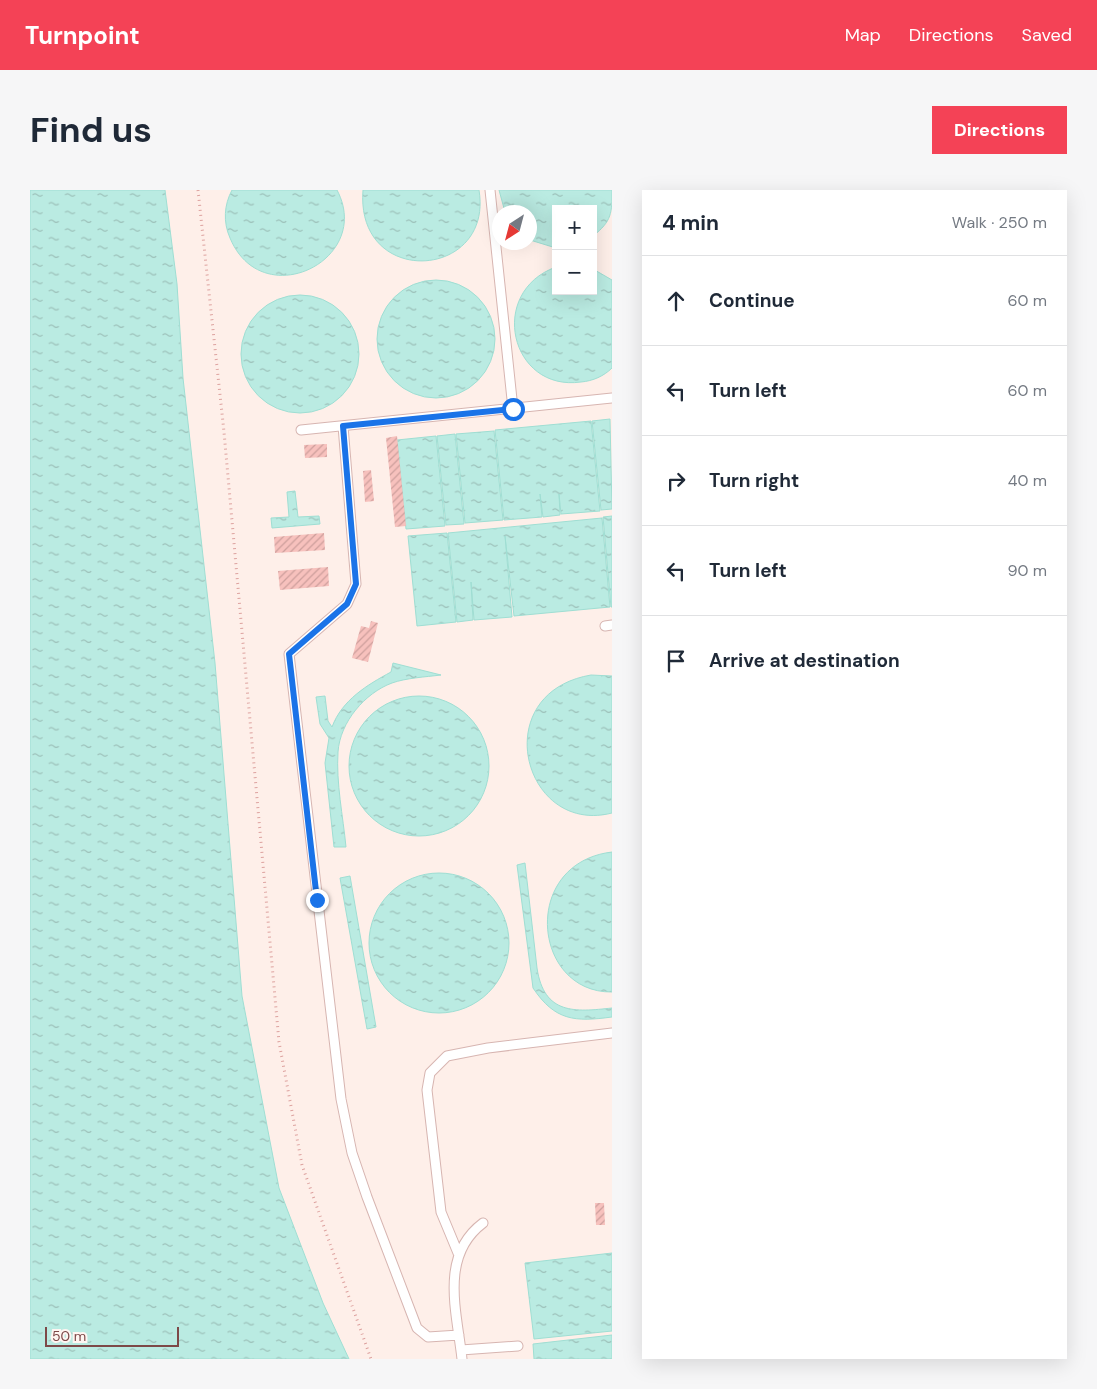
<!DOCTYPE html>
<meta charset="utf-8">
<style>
body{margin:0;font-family:"DM Sans",sans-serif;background:#f6f6f7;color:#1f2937}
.controls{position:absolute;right:15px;top:15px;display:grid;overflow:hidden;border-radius:0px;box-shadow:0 5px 20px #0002}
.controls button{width:45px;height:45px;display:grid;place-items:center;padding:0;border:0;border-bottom:1px solid #e0e1e3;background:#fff;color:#1f2937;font:25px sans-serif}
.compass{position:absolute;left:462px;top:15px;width:45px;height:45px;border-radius:50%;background:#fff;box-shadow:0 5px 20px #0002;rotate:216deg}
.scale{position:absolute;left:15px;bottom:12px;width:134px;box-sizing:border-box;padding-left:5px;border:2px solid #7d4948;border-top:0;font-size:14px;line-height:18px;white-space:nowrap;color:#7d4948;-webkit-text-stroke:4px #fff5f1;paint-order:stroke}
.stop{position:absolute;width:15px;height:15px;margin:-11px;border:4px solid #1a73e8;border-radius:50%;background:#fff}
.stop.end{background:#1a73e8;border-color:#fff;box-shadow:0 1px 5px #0008}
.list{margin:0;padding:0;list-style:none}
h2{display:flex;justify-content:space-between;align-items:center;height:65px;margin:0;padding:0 20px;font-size:21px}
h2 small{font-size:16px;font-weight:400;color:#747a83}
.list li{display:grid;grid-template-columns:32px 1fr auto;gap:15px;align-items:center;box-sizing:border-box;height:90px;padding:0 20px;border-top:1px solid #e0e1e3}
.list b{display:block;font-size:19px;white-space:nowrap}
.list em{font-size:16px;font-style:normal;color:#747a83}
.icon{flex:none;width:28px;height:28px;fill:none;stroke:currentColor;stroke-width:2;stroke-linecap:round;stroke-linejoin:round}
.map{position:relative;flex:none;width:582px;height:1169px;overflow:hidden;border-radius:0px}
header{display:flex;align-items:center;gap:30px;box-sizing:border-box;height:70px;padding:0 25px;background:#f44256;color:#fff}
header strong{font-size:24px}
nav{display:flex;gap:28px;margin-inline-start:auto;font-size:18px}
.intro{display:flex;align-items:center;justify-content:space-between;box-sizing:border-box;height:120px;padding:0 30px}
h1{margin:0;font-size:35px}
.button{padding:12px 22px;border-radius:0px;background:#f44256;color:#fff;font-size:18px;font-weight:700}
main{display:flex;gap:30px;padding:0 30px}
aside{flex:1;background:#fff;border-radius:0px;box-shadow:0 5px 20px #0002}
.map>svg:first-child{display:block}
.water{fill:url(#water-ripples);stroke:#9fded3}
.building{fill:url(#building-hatch)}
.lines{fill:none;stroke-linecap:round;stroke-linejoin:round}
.lane-casing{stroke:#d7b5b1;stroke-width:11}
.path{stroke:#dda29f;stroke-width:3;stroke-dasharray:1 4;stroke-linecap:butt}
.lane{stroke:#fff;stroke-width:9}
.route{stroke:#1a73e8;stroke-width:6}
</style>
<header>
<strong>Turnpoint</strong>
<nav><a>Map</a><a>Directions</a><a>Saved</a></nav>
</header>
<div class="intro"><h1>Find us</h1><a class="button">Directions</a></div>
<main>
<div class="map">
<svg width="582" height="1169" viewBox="0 0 582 1169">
<defs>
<pattern id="water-ripples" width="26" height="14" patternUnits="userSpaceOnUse" patternTransform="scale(1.25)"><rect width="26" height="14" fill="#baebe2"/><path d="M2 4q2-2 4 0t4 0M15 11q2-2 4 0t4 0" fill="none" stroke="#9cc0b9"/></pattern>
<pattern id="building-hatch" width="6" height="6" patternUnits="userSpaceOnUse" patternTransform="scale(1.25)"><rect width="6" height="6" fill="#f7c1bd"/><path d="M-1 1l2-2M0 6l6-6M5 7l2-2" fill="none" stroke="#cd9f9c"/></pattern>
</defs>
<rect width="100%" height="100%" fill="#feefe9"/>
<path class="water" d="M 0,0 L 135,0 L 147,94 L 153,188 L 185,473 L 212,806 L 249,998 L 293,1113 L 319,1169 L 0,1169 Z
M 202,0 L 307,0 C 344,70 232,125 200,48 C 193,32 194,15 202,0 Z
M 333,0 L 449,0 C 464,90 325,99 333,0 Z
M 469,0 L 582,0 C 582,23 582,31 563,46 L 563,19 L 526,19 L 526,58 L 500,50 L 500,22 L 475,22 Z
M 526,77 L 526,101 L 563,101 L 563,79 L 582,90 L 582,178 C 574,186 563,191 551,192 C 480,202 457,102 526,77 Z
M347 149a59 59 0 1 1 118 0a59 59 0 1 1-118 0Z
M211 164a59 59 0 1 1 118 0a59 59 0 1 1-118 0Z
M 580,229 L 582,319 L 571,320 L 562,231 Z
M 561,231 L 570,321 L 531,324 L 529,304 L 530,325 L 513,327 L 510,304 L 512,327 L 474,330 L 465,240 Z
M 464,241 L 473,330 L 435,333 L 426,244 Z
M 425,244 L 434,334 L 416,335 L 407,246 Z
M 406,246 L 415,336 L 376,339 L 367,250 Z
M 265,301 L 268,327 L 289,326 L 290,334 L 242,338 L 241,328 L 259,327 L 257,302 Z
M 582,326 L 582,417 L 581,417 L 573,327 Z
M 572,328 L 580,417 L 484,426 L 475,346 L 482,427 L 444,430 L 441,392 L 443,430 L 427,432 L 418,343 Z
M 417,343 L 426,432 L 387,436 L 378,346 Z
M 363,473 L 411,485 C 395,487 376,488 362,493 C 335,503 310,532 308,562 C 306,593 313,626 316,657 L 304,657 L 295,573 L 299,548 L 290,534 L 286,507 L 295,506 L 298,531 L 302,537 C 312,510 337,495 361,482 Z
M 561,485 L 582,486 L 582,623 C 493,646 456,503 561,485 Z
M319 576a70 70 0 1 1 140 0a70 70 0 1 1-140 0Z
M 582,662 L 582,802 C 502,803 490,673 582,662 Z
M 495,673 L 507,778 C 514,825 545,822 582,818 L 582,827 C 545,832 525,831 503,798 L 487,675 Z
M339 753a70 70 0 1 1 140 0a70 70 0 1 1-140 0Z
M 320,686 L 346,837 L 337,839 L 310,688 Z
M 582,1063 L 582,1141 L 504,1149 L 495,1073 Z
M 582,1145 L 582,1169 L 504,1169 L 503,1154 Z"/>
<path class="building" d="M 367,246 L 376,336 L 365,337 L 356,248 Z
M 297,254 L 297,267 L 275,268 L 274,255 Z
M 341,280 L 344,311 L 335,312 L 333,281 Z
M 294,343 L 295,360 L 245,363 L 244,347 Z
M 298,377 L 299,396 L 250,400 L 248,381 Z
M 341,431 L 348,433 L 338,472 L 322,468 L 331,436 L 339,438 Z
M 565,1013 L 574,1013 L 575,1035 L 566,1035 Z"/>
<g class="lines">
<defs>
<path id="lane" d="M 460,0 L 483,219
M 313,236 L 326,394 L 317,414 L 259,464 L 311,909 L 322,963 L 337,1007 L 387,1138 L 398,1147 L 429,1145
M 271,240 L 582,208
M 575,436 L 582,435
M 428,1063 L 411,1022 L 397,900 L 400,883 L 417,866 L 458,858 L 582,843
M 431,1160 L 488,1156
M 432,1169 C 427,1122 409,1066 453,1033"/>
</defs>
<use href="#lane" class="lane-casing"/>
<path class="path" d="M 168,0 L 194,242 L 249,852 L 272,975 L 341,1169"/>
<use href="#lane" class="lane"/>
</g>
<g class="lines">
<path class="route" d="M 287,710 L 259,464 L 317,414 L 326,394 L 313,236 L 483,219"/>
</g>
</svg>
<div class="controls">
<button>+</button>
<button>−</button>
</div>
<svg class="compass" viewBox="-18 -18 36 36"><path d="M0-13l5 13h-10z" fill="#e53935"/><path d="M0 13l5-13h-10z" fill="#747a83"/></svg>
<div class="scale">50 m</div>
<div class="stop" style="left:483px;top:219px"></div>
<div class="stop end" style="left:287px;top:710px"></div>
</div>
<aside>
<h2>4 min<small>Walk · 250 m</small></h2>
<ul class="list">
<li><svg class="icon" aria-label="ahead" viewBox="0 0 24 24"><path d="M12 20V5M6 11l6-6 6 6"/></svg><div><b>Continue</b></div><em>60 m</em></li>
<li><svg class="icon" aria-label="left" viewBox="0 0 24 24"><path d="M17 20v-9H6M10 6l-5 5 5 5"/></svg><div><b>Turn left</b></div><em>60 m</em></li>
<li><svg class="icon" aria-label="right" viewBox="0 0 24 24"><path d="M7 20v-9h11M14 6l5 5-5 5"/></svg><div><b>Turn right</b></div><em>40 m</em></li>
<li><svg class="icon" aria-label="left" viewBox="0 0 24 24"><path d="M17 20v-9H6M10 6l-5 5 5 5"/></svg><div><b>Turn left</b></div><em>90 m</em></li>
<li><svg class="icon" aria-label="arrive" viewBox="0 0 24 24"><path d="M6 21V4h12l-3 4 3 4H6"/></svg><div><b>Arrive at destination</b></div></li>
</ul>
</aside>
</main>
